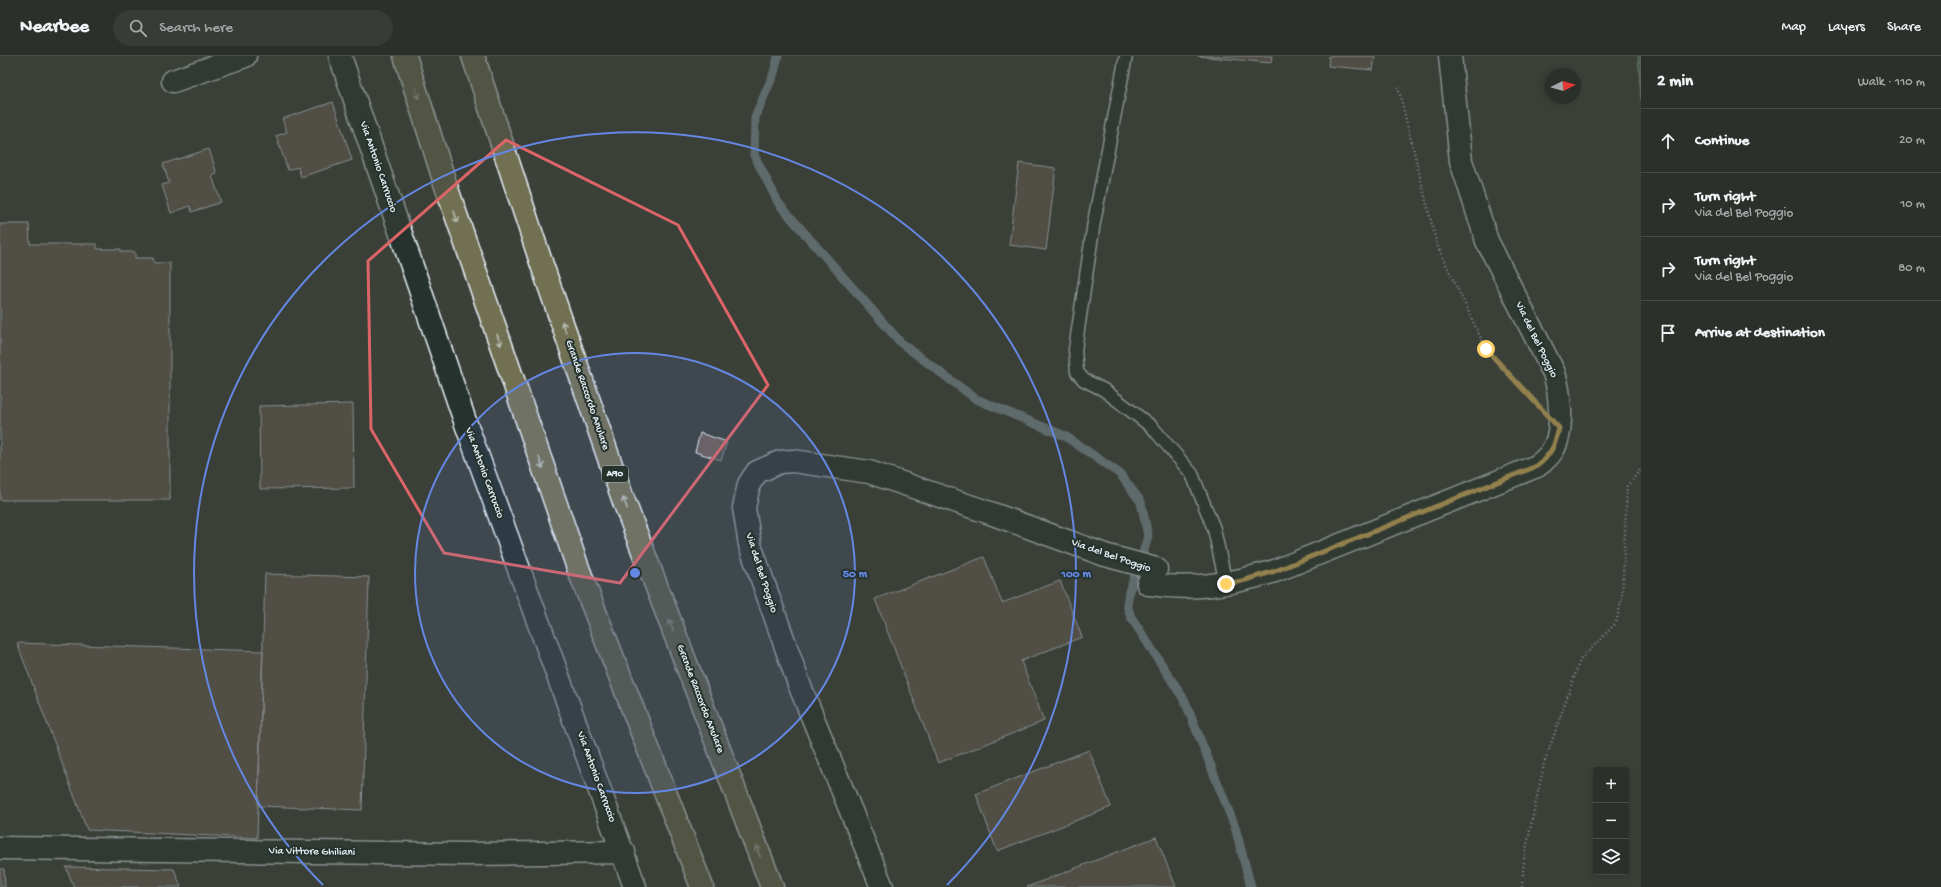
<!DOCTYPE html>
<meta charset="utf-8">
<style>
body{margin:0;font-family:"Gochi Hand",sans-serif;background:#383c37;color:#f1f3f6}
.controls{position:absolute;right:12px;bottom:12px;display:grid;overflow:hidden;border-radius:4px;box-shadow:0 2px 6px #0003}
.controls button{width:36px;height:36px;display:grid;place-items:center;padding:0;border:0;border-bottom:1px solid #484b47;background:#2c302b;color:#f1f3f6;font:20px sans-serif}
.compass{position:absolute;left:1545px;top:12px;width:36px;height:36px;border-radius:50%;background:#2c302b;box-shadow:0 2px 6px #0003;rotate:85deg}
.stop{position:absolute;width:12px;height:12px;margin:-9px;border:3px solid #ffd166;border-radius:50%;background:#fff}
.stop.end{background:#ffd166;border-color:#fff;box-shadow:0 1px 4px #0008}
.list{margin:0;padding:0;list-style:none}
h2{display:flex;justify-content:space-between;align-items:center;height:52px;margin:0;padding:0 16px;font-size:17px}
h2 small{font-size:13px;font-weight:400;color:#a6a9a9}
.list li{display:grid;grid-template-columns:26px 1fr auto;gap:12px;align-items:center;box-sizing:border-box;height:64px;padding:0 16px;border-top:1px solid #484b47}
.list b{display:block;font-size:15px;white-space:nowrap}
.list p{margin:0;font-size:13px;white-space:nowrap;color:#a6a9a9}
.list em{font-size:13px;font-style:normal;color:#a6a9a9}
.icon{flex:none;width:22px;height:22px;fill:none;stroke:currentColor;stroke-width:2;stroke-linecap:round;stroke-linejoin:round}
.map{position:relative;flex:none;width:1641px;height:831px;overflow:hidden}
header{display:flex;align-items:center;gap:24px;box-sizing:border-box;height:56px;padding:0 20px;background:#2c302b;border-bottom:1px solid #484b47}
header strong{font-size:19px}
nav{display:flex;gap:22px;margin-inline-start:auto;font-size:14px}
.search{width:280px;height:36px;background:#383c37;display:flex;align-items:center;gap:10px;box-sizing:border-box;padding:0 14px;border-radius:22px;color:#a6a9a9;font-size:15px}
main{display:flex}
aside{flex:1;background:#2c302b}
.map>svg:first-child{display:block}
.grass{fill:url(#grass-tufts);stroke:#a0b0a6}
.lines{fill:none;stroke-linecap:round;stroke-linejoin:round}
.stream{stroke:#8b9ea8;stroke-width:9}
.building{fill:#6b5f56;stroke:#e8f1f8}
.service-casing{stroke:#e8f1f8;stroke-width:15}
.minor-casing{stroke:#e8f1f8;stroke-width:25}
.motorway-casing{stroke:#e8f1f8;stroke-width:25}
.path{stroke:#e8f1f8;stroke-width:2.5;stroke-dasharray:1 3;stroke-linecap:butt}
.service{stroke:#26332d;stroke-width:12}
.minor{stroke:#26332d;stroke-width:22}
.motorway{stroke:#716f52;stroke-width:22}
.oneway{stroke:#b8bdb6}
.route{stroke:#ffd166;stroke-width:5}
.marked{fill:none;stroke:#db6466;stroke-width:3;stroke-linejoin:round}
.ring{fill:none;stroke:#6487e3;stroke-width:2}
.labels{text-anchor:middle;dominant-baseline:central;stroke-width:4;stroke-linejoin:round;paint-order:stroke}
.shield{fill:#26332d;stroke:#aeb8bb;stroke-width:1}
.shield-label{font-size:10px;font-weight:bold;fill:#e8f1f8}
.street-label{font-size:11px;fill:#e8f1f8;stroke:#26332d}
.centre{fill:#6487e3;stroke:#26332d;stroke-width:2}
.ring-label{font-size:12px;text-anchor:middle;font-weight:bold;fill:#6487e3;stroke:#26332d;stroke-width:4;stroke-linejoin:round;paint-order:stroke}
</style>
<header>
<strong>Nearbee</strong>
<div class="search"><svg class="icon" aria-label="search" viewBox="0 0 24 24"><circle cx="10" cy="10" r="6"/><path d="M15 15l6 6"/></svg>Search here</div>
<nav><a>Map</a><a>Layers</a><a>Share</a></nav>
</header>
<main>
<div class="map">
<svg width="1641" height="831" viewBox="0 0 1641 831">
<defs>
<pattern id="grass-tufts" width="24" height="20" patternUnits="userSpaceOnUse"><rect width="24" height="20" fill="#587055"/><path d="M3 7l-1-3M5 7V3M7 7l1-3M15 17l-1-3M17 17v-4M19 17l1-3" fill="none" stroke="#70856e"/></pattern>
</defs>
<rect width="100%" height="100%" fill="#3b4039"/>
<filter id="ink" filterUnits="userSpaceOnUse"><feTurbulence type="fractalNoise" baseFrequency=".025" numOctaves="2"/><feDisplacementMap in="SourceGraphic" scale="8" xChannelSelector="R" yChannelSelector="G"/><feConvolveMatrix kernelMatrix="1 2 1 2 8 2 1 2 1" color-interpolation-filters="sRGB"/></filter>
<g filter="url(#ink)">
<path class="grass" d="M 1638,0 L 1641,0 L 1641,44 Z"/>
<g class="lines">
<path class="stream" d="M 778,0 L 774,17 L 755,61 L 754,99 L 779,148 L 901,287 L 976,343 L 1065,380 L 1120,418 L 1141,446 L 1148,480 L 1141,505 L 1129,535 L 1127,549 L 1131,561 L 1185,645 L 1235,771 L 1251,831"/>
</g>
<path class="building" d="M 1198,0 L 1272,0 L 1271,7 Z
M 1329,0 L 1375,0 L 1373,14 L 1328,10 Z
M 333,46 L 352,104 L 301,121 L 298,111 L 288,114 L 276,80 L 287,76 L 282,63 Z
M 209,93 L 217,118 L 212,120 L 221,146 L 192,156 L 190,150 L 171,157 L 162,129 L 169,127 L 163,108 Z
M 1019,107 L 1056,112 L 1046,194 L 1009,189 Z
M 0,168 L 29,168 L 30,188 L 97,188 L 97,193 L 121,193 L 121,196 L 135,196 L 135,202 L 153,202 L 154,207 L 170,207 L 170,444 L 0,444 Z
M 353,348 L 354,432 L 260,433 L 259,350 Z
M 700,377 L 727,386 L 721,404 L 695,396 Z
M 984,501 L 1002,547 L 1060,525 L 1082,581 L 1021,605 L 1044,665 L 938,707 L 875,543 Z
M 265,518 L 369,521 L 362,754 L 258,750 Z
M 17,587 L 263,595 L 257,782 L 87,774 Z
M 1089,694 L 1111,751 L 997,795 L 976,738 Z
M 1156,781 L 1176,831 L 1027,831 Z
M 66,811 L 174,813 L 181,831 L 74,831 Z
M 0,813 L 4,813 L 5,831 L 0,831 Z"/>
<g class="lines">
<defs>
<path id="service" d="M 1126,0 L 1094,166 L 1075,294 L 1077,316 L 1084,324 L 1104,334 L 1152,371 L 1192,418 L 1214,473 L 1226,528"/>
<path id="minor" d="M 340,0 L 466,368 L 635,831
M 173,25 L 245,0
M 0,792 L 468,798 L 624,796
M 882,831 L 799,628 L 750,489 L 744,452 L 749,428 L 757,416 L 780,406 L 793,405 L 869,416 L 990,457 L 1105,499 L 1156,513 L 1148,528 C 1193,535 1231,528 1275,515 L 1537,410 C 1544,405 1550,400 1554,392 C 1564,373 1560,336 1554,317 L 1487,185 L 1461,105 L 1450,0"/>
<path id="motorway" d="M 405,0 L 445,127 L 578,512 L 702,831
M 473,0 L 541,206 L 623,443 L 772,831"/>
</defs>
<use href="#service" class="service-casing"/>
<use href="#minor" class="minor-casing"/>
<use href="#motorway" class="motorway-casing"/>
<path class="path" d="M 1398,31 L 1437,189 L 1486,293 L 1532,342
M 1522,831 L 1524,803 L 1544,708 L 1580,604 L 1616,567 L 1622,542 L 1627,430 L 1641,413"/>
<use href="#service" class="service"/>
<use href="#minor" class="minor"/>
<use href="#motorway" class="motorway"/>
</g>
<defs><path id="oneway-shaft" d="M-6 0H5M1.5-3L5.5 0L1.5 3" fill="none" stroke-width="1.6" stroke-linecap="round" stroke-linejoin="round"/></defs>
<g class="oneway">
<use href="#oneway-shaft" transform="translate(417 37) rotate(73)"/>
<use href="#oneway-shaft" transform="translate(456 161) rotate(71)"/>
<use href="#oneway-shaft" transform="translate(564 271) rotate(-109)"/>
<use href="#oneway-shaft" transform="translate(499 284) rotate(71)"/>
<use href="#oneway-shaft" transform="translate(541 407) rotate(71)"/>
<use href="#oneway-shaft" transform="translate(625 447) rotate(-111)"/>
<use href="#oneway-shaft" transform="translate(671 569) rotate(-111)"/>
<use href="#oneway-shaft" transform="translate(758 795) rotate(-111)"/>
</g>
</g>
<g class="lines" filter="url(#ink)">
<path class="route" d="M 1226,528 L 1242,525 L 1275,515 L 1537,410 C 1551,399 1555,389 1559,372 L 1486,293"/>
</g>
<path d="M0 0H1641V831H0ZM 506,84 L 678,169 L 768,329 L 620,527 L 444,497 L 371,373 L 368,205 Z" fill="#3b4039" fill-opacity=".55" fill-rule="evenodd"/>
<path class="marked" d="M 506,84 L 678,169 L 768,329 L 620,527 L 444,497 L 371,373 L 368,205 Z"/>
<circle cx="635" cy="517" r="220" fill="#6487e3" fill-opacity=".12"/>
<g class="ring">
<circle cx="635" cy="517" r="220"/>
<path d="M323 829A441 441 0 1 1 947 829"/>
</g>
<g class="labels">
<rect class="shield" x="602" y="410" width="26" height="16" rx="3"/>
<g class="shield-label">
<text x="615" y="418">A90</text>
</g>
<g class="street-label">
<text transform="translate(378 111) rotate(71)">Via Antonio Carruccio</text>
<text transform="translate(1536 284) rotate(64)">Via del Bel Poggio</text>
<text transform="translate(587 339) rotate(71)">Grande Raccordo Anulare</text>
<text transform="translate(484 417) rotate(70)">Via Antonio Carruccio</text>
<text transform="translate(1111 500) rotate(19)">Via del Bel Poggio</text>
<text transform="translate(761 517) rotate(72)">Via del Bel Poggio</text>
<text transform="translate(700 643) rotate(69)">Grande Raccordo Anulare</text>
<text transform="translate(596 721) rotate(70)">Via Antonio Carruccio</text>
<text transform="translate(312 796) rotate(1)">Via Vittore Ghiliani</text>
</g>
</g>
<circle cx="635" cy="517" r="6" class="centre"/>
<g class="ring-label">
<text x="855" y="521">50 m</text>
<text x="1076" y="521">100 m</text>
</g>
</svg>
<div class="controls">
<button>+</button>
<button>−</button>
<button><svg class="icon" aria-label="layers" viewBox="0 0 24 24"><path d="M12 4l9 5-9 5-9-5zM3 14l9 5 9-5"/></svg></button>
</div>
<svg class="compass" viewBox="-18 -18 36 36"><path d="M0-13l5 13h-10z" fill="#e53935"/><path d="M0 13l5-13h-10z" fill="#a6a9a9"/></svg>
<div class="stop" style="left:1486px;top:293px"></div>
<div class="stop end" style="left:1226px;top:528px"></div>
</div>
<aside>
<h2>2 min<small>Walk · 110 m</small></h2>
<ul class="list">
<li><svg class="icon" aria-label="ahead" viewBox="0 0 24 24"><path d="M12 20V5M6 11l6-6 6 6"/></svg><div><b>Continue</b></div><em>20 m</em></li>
<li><svg class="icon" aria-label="right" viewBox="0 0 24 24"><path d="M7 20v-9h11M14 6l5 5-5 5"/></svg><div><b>Turn right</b><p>Via del Bel Poggio</p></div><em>10 m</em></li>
<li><svg class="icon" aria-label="right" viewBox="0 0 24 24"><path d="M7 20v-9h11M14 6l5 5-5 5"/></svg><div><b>Turn right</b><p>Via del Bel Poggio</p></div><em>80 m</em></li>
<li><svg class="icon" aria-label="arrive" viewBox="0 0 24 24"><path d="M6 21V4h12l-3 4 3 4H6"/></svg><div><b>Arrive at destination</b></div></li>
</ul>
</aside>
</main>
